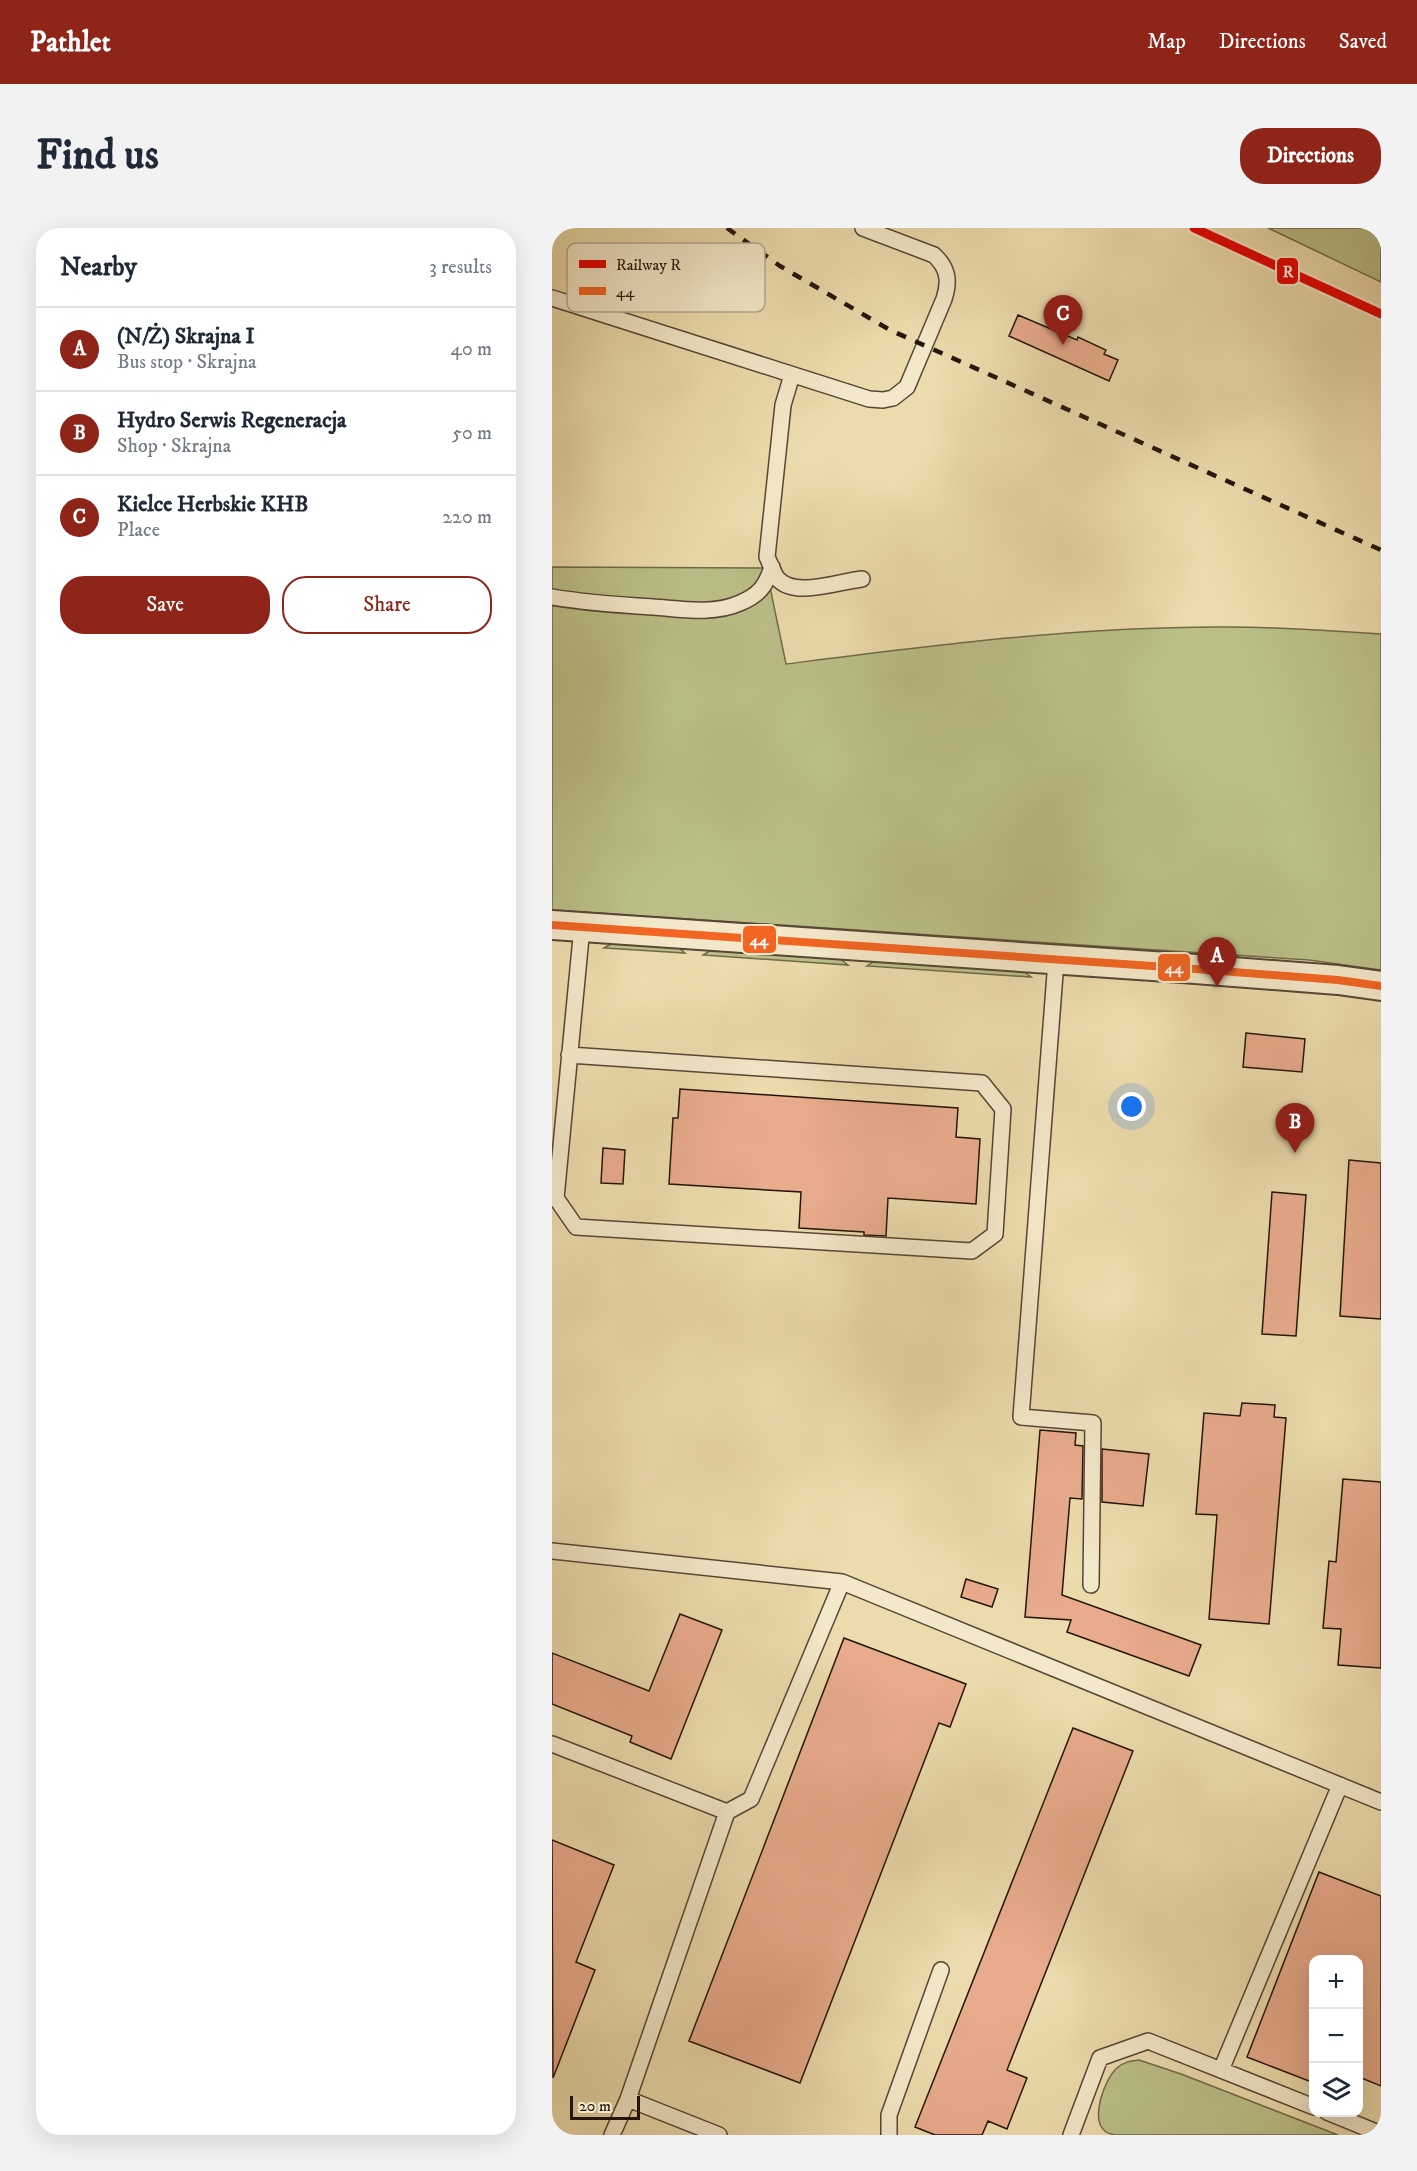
<!DOCTYPE html>
<meta charset="utf-8">
<style>
body{margin:0;font-family:"IM FELL DW Pica",serif;background:#f2f2f3;color:#1f2937}
.controls{position:absolute;right:18px;bottom:18px;display:grid;overflow:hidden;border-radius:12px;box-shadow:0 6px 24px #0002}
.controls button{width:54px;height:54px;display:grid;place-items:center;padding:0;border:0;border-bottom:2px solid #e0e1e3;background:#fff;color:#1f2937;font:30px sans-serif}
.scale{position:absolute;left:18px;bottom:15px;width:70px;box-sizing:border-box;padding-left:6px;border:3px solid #24150d;border-top:0;font-size:16px;line-height:21px;white-space:nowrap;color:#24150d;-webkit-text-stroke:4px #f3e8c9;paint-order:stroke}
.you{position:absolute;left:580px;top:879px;width:21px;height:21px;margin:-15px;border:4px solid #fff;border-radius:50%;background:#1a73e8;box-shadow:0 0 0 9px #1a73e833}
.badge{display:grid;place-items:center;width:39px;height:39px;border-radius:50%;background:#8f2418;color:#fff;font-size:20px;font-weight:700}
.pin{position:absolute;translate:-50% -50px;filter:drop-shadow(0 2px 3px #0008)}
.pin::after{content:'';position:absolute;top:32px;width:21px;height:18px;background:inherit;clip-path:polygon(0 0,100% 0,50% 100%)}
.list{margin:0;padding:0;list-style:none}
h2{display:flex;justify-content:space-between;align-items:center;height:78px;margin:0;padding:0 24px;font-size:26px}
h2 small{font-size:20px;font-weight:400;color:#747a83}
.list li{display:grid;grid-template-columns:39px 1fr auto;gap:18px;align-items:center;box-sizing:border-box;height:84px;padding:0 24px;border-top:2px solid #e0e1e3}
.list b{display:block;font-size:22px;white-space:nowrap}
.list p{margin:0;font-size:20px;white-space:nowrap;color:#747a83}
.list em{font-size:20px;font-style:normal;color:#747a83}
.actions{display:flex;gap:12px;padding:18px 24px}
.actions a{flex:1;padding:14px 0;border:2px solid #8f2418;border-radius:24px;text-align:center;font-size:21px;color:#8f2418}
.actions .main{background:#8f2418;color:#fff}
.icon{flex:none;width:33px;height:33px;fill:none;stroke:currentColor;stroke-width:2;stroke-linecap:round;stroke-linejoin:round}
.map{position:relative;flex:none;width:829px;height:1907px;overflow:hidden;border-radius:24px}
header{display:flex;align-items:center;gap:36px;box-sizing:border-box;height:84px;padding:0 30px;background:#8f2418;color:#fff}
header strong{font-size:28px}
nav{display:flex;gap:33px;margin-inline-start:auto;font-size:21px}
.intro{display:flex;align-items:center;justify-content:space-between;box-sizing:border-box;height:144px;padding:0 36px}
h1{margin:0;font-size:42px}
.button{padding:15px 27px;border-radius:24px;background:#8f2418;color:#fff;font-size:21px;font-weight:700}
main{display:flex;gap:36px;padding:0 36px}
aside{flex:1;background:#fff;border-radius:24px;box-shadow:0 6px 24px #0002}
.map>svg:first-child{display:block}
.green{fill:#bbbf87;stroke:#706a4a;stroke-width:1.5}
.building{fill:#e8ab8c;stroke:#24150d;stroke-width:1.5}
.lines{fill:none;stroke-linecap:round;stroke-linejoin:round}
.lane-casing{stroke:#564635;stroke-width:18}
.street-casing{stroke:#564635;stroke-width:32}
.lane{stroke:#f3e8c9;stroke-width:15}
.street{stroke:#f3e8c9;stroke-width:28}
.rail{stroke:#24150d;stroke-width:4.5;stroke-dasharray:10 10;stroke-linecap:butt}
.bus-1-casing{stroke:#f3e8c9;stroke-width:12}
.bus-1{stroke:#f26522;stroke-width:8}
.rail-1-casing{stroke:#f3e8c9;stroke-width:14}
.rail-1{stroke:#e50000;stroke-width:9}
.key{fill:#f3e8c9;stroke:#b5a991;stroke-width:1.5}
.key-label{font-size:16px;fill:#24150d}
.line-badge{stroke:#f3e8c9;stroke-width:2}
.badge-label{font-size:16px;text-anchor:middle;font-weight:bold;fill:#fff}
</style>
<header>
<strong>Pathlet</strong>
<nav><a>Map</a><a>Directions</a><a>Saved</a></nav>
</header>
<div class="intro"><h1>Find us</h1><a class="button">Directions</a></div>
<main>
<aside>
<h2>Nearby<small>3 results</small></h2>
<ul class="list">
<li><span class="badge">A</span><div><b>(N/Ż) Skrajna I</b><p>Bus stop · Skrajna</p></div><em>40 m</em></li>
<li><span class="badge">B</span><div><b>Hydro Serwis Regeneracja</b><p>Shop · Skrajna</p></div><em>50 m</em></li>
<li><span class="badge">C</span><div><b>Kielce Herbskie KHB</b><p>Place</p></div><em>220 m</em></li>
</ul>
<div class="actions"><a class="main">Save</a><a>Share</a></div>
</aside>
<div class="map">
<svg width="829" height="1907" viewBox="0 0 829 1907">
<rect width="100%" height="100%" fill="#ecdbac"/>
<filter id="stains"><feTurbulence type="fractalNoise" baseFrequency=".00333" numOctaves="4"/><feColorMatrix values="0 0 0 0 .2 0 0 0 0 .09 0 0 0 0 .02 0 0 0 .5 -.17"/></filter>
<radialGradient id="worn" r=".72"><stop offset=".6" stop-color="#630" stop-opacity="0"/><stop offset="1" stop-color="#630" stop-opacity=".3"/></radialGradient>
<path class="green" d="M 716,0 L 829,0 L 829,54 Z
M 0,339 L 214,340 L 234,436 C 377,418 521,399 665,399 C 720,398 775,403 829,406 L 829,742 L 757,732 L 0,682 Z
M 67,714 L 127,720 L 133,725 L 52,720 L 59,716 Z
M 161,721 L 286,729 L 296,737 L 151,727 Z
M 324,732 L 471,743 L 479,749 L 315,738 Z
M 587,1832 L 629,1846 L 786,1907 L 563,1907 C 560,1906 557,1906 554,1904 C 537,1892 553,1850 565,1840 C 571,1834 579,1833 587,1832 Z"/>
<path class="building" d="M 466,87 L 525,112 L 526,109 L 554,122 L 552,126 L 566,132 L 557,153 L 457,108 Z
M 694,805 L 753,811 L 750,844 L 691,839 Z
M 128,861 L 406,880 L 404,909 L 428,911 L 424,976 L 336,970 L 334,1008 L 312,1007 L 312,1004 L 247,1000 L 249,964 L 117,956 L 121,890 L 126,890 Z
M 51,920 L 73,922 L 71,956 L 49,955 Z
M 797,932 L 829,935 L 829,1091 L 788,1088 Z
M 720,964 L 754,967 L 744,1108 L 710,1106 Z
M 690,1175 L 723,1177 L 722,1189 L 734,1190 L 717,1396 L 657,1391 L 665,1287 L 644,1286 L 652,1185 L 688,1188 Z
M 488,1202 L 524,1205 L 523,1217 L 531,1218 L 530,1271 L 518,1270 L 510,1367 L 649,1417 L 637,1448 L 515,1404 L 519,1392 L 473,1389 Z
M 550,1221 L 597,1226 L 591,1278 L 550,1274 Z
M 791,1251 L 829,1254 L 829,1440 L 786,1437 L 789,1401 L 771,1400 L 777,1333 L 784,1334 Z
M 414,1351 L 446,1361 L 440,1379 L 409,1369 Z
M 128,1386 L 170,1402 L 119,1531 L 78,1514 L 80,1508 L 0,1476 L 0,1425 L 97,1463 Z
M 292,1410 L 414,1456 L 398,1499 L 387,1495 L 248,1855 L 137,1813 Z
M 521,1500 L 581,1523 L 455,1842 L 475,1850 L 455,1901 L 436,1893 L 430,1907 L 383,1907 L 363,1899 Z
M 0,1612 L 62,1637 L 24,1734 L 43,1742 L 1,1850 Z
M 767,1644 L 829,1668 L 829,1858 L 807,1849 L 807,1731 L 762,1731 L 762,1855 L 695,1829 Z"/>
<g class="lines">
<defs>
<path id="lane" d="M 0,70 L 317,171 L 331,172 L 341,170 L 355,159 L 392,71 C 398,53 396,40 382,27 L 311,0
M 240,147 L 231,177 L 215,329 C 218,335 221,344 225,350 C 242,371 287,353 310,351
M 0,369 C 34,375 67,377 101,379 C 129,381 161,387 188,375 C 207,367 214,358 220,339
M 504,733 L 469,1189 L 541,1195 L 539,1357
M 17,827 L 430,855 L 451,881 L 443,1006 L 420,1023 L 24,999 L 4,970 L 30,699
M 0,1323 L 290,1354 L 829,1574
M 0,1516 L 175,1584 L 76,1871 L 167,1907
M 175,1584 L 199,1571 L 290,1354
M 669,1842 L 788,1557
M 775,1884 L 829,1906
M 60,1907 L 76,1871
M 337,1907 L 337,1887 L 389,1742
M 519,1907 L 548,1830 L 596,1813 L 762,1879"/>
<path id="street" d="M 0,697 L 630,740 L 786,752 L 829,758"/>
</defs>
<use href="#lane" class="lane-casing"/>
<use href="#street" class="street-casing"/>
<use href="#lane" class="lane"/>
<use href="#street" class="street"/>
<path class="rail" d="M 175,0 L 228,38 L 338,102 L 829,322"/>
<defs>
<path id="bus-1" d="M 0,697 L 630,740 L 786,752 L 829,758"/>
</defs>
<use href="#bus-1" class="bus-1-casing"/>
<use href="#bus-1" class="bus-1"/>
<defs>
<path id="rail-1" d="M 642,0 L 829,86"/>
</defs>
<use href="#rail-1" class="rail-1-casing"/>
<use href="#rail-1" class="rail-1"/>
</g>
<rect x="15" y="15" width="198" height="69" rx="9" class="key"/>
<rect x="27" y="32" width="27" height="8" fill="#e50000"/>
<rect x="27" y="59" width="27" height="8" fill="#f26522"/>
<g class="key-label">
<text x="64" y="42">Railway R</text>
<text x="64" y="69">44</text>
</g>
<g class="line-badge">
<rect x="724" y="29" width="23" height="28" rx="6" fill="#e50000"/>
<rect x="190" y="697" width="35" height="29" rx="6" fill="#f26522"/>
<rect x="605" y="725" width="34" height="29" rx="6" fill="#f26522"/>
</g>
<g class="badge-label">
<text x="736" y="49">R</text>
<text x="207" y="717">44</text>
<text x="622" y="745">44</text>
</g>
<rect width="100%" height="100%" filter="url(#stains)"/>
<rect width="100%" height="100%" fill="url(#worn)"/>
</svg>
<div class="controls">
<button>+</button>
<button>−</button>
<button><svg class="icon" aria-label="layers" viewBox="0 0 24 24"><path d="M12 4l9 5-9 5-9-5zM3 14l9 5 9-5"/></svg></button>
</div>
<div class="scale">20 m</div>
<div class="you"></div>
<div class="pin badge" style="left:665px;top:759px">A</div>
<div class="pin badge" style="left:743px;top:925px">B</div>
<div class="pin badge" style="left:511px;top:117px">C</div>
</div>
</main>
